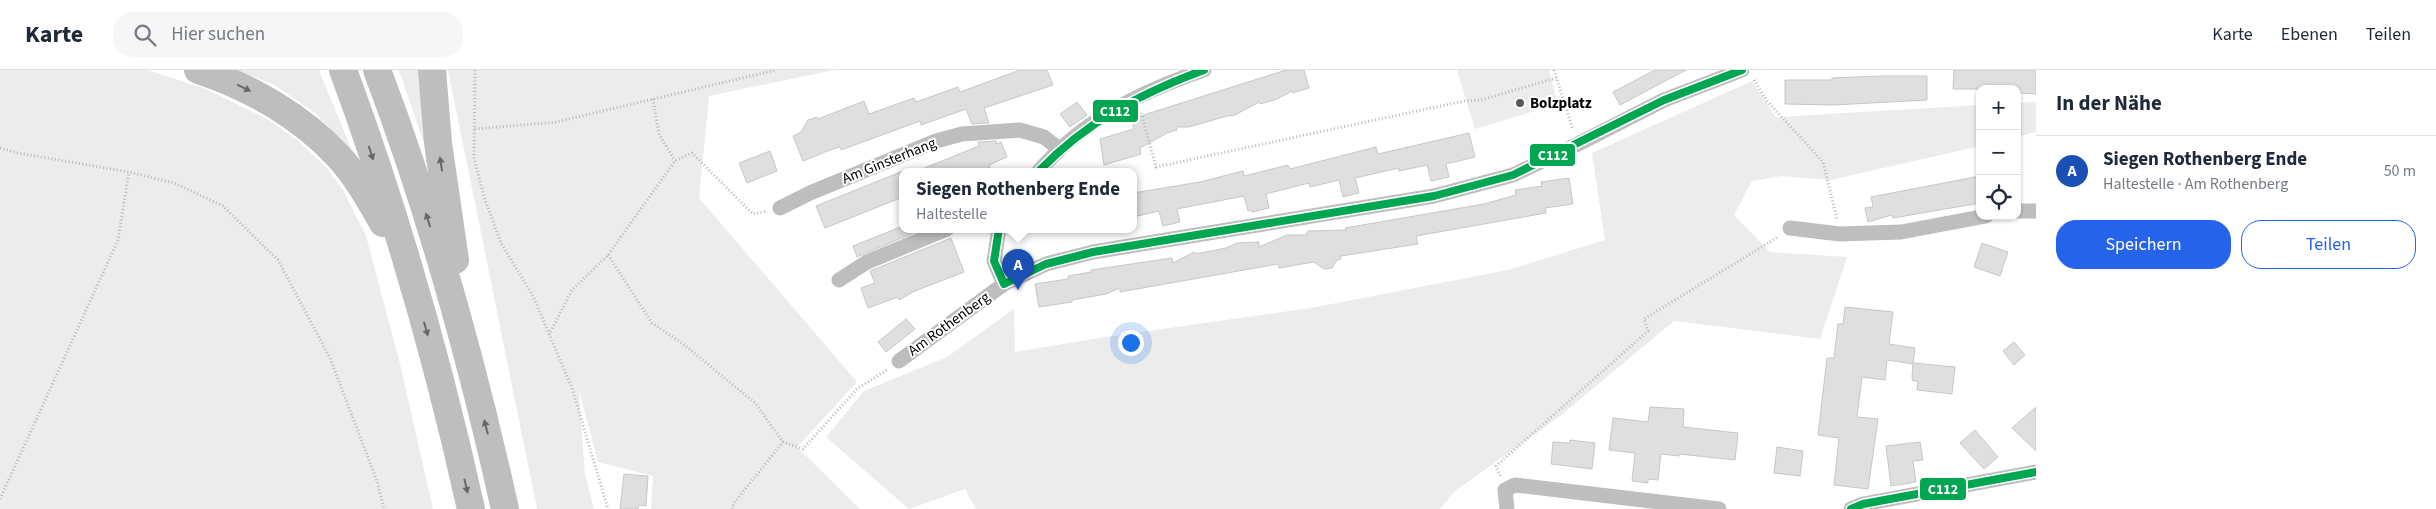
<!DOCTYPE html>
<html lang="de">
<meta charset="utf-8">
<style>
body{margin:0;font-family:"Source Sans 3",sans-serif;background:#f6f6f7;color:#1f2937}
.controls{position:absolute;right:15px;top:15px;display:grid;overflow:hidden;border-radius:10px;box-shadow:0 1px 4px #0004}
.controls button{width:45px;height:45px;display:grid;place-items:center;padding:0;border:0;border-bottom:1px solid #e0e1e3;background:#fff;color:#1f2937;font:25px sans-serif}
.you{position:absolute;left:1130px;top:272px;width:18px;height:18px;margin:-12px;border:4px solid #fff;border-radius:50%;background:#1a73e8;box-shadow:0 0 0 8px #1a73e833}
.badge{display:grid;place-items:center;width:32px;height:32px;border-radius:50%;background:#2563eb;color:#fff;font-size:16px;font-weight:700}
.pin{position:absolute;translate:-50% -41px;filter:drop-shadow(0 1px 2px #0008)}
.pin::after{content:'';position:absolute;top:26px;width:18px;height:15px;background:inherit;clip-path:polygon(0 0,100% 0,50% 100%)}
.popup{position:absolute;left:899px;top:98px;width:238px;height:65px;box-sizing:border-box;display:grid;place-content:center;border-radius:10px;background:#fff;filter:drop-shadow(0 1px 4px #0005);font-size:16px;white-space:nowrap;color:#747a83}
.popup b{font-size:19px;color:#1f2937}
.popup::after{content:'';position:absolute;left:50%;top:100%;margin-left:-10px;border:10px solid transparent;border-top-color:#fff}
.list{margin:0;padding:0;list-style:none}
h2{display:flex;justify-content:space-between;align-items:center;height:65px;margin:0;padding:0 20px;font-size:21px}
h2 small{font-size:16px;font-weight:400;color:#747a83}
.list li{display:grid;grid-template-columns:32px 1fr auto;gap:15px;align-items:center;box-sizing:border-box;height:70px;padding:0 20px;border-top:1px solid #e0e1e3}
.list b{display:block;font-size:19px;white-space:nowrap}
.list p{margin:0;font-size:16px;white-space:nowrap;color:#747a83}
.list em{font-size:16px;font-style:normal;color:#747a83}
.actions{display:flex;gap:10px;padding:15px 20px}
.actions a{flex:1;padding:11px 0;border:1px solid #2563eb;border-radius:20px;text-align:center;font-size:18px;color:#2563eb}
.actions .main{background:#2563eb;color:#fff}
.icon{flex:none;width:28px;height:28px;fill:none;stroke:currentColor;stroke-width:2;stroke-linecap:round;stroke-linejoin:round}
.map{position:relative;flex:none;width:2036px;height:439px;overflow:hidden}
header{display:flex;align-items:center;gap:30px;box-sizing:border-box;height:70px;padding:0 25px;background:#fff;border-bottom:1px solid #e0e1e3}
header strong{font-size:24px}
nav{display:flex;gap:28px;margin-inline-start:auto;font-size:18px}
.search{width:350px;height:45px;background:#f6f6f7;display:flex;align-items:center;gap:12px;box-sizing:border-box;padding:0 18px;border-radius:20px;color:#747a83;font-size:19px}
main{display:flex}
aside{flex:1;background:#fff}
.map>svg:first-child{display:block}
.green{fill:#ececec}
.building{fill:#dfdfdf;stroke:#c7c7c7}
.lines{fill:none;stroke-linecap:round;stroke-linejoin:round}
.path{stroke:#b9b9b9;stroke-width:3;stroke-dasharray:1 2.5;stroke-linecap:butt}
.street{stroke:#bebebe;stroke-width:15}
.highway{stroke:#bebebe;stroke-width:28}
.bus-1-casing{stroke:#fff;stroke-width:11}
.bus-1{stroke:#00a651;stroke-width:8}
.oneway{fill:#686868}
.poi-dot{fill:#595959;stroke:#fff;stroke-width:2}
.labels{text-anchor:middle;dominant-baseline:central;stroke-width:4;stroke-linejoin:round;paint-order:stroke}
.poi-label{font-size:15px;font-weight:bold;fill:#000;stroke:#fff;text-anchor:start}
.street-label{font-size:15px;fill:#000;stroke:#fff}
.line-badge{stroke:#fff;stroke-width:2}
.badge-label{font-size:14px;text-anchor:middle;font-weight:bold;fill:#fff}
</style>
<header>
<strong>Karte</strong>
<div class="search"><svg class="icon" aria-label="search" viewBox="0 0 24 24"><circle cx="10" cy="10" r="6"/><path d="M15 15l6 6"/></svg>Hier suchen</div>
<nav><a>Karte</a><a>Ebenen</a><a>Teilen</a></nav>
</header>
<main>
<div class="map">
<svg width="2036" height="439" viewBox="0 0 2036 439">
<rect width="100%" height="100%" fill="#fff"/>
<path class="green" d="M 0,0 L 148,0 L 206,19 L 269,50 L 297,70 L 326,97 L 343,120 L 366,166 L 400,294 L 433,439 L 0,439 Z
M 235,0 L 319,0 L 354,86 L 315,43 L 273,14 Z
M 399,0 L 426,0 L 439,117 Z
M 448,0 L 834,0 L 709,26 L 699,128 L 857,312 L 797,377 L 860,439 L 651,439 L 653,406 L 598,392 L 579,321 L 585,405 L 594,439 L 537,439 Z
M 1457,0 L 1549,0 L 1558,34 L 1475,59 Z
M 1752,11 L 1776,47 L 1980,35 L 1980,76 L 1831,110 L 1781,106 L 1752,111 L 1734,145 L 1770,182 L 1847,187 L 1820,269 L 1674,251 L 1559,347 L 1455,421 L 1440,439 L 976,439 L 965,419 L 909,439 L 826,367 L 864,321 L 947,287 L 1014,239 L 1015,282 L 1105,267 L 1311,238 L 1508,200 L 1605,170 L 1592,83 Z
M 2036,32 L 2036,62 L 2017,67 L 2017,33 Z"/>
<path class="building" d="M 1020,0 L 1047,0 L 1053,15 L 984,38 L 989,53 L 972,54 L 966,39 L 921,55 L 920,51 L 841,80 L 840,77 L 830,80 L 803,91 L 793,66 L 801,62 L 808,50 L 817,47 L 818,49 L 864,31 L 869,44 L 914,28 L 916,32 L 958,17 L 960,22 Z
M 1286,0 L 1304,0 L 1309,18 L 1293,23 L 1292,21 L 1275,30 L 1260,34 L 1259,32 L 1235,45 L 1227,46 L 1189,57 L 1176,57 L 1177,60 L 1167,63 L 1140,78 L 1141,84 L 1104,95 L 1100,69 L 1134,59 L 1131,49 Z
M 1655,0 L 1686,0 L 1620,35 L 1613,22 Z
M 1954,0 L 2036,0 L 2036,24 L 2017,23 L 2017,19 L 1953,19 Z
M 1880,6 L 1927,6 L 1927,30 L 1833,35 L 1785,34 L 1785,10 L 1832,10 L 1832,8 Z
M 1077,32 L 1087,45 L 1070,57 L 1060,44 Z
M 1469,63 L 1475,87 L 1446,94 L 1449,107 L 1431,111 L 1427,95 L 1399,101 L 1399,98 L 1355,108 L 1359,123 L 1343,127 L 1339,110 L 1310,117 L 1309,113 L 1266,124 L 1269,138 L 1252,142 L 1251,140 L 1248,141 L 1244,126 L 1177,139 L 1180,152 L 1163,156 L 1159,141 L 1133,147 L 1133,123 L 1200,112 L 1243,101 L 1244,106 L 1288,95 L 1290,99 L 1376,77 L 1378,84 Z
M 996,71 L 997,74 L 1001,72 L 1007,87 L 989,95 L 990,98 L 981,101 L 917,101 L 979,76 L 978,72 Z
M 770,81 L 777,101 L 747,113 L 739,93 Z
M 903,101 L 903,127 L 825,158 L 816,136 Z
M 1980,106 L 1980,133 L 1893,148 L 1892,145 L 1868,152 L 1865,138 L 1873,137 L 1871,127 Z
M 1569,108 L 1573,134 L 1545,138 L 1546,143 L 1416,166 L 1418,174 L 1341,186 L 1341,189 L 1337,190 L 1332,198 L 1324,199 L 1314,192 L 1279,198 L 1278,194 L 1120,222 L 1120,218 L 1106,224 L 1072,230 L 1072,232 L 1039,237 L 1035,214 L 1068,209 L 1068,206 L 1091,202 L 1091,200 L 1172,188 L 1173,193 L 1194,182 L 1195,184 L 1226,178 L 1237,173 L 1259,172 L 1259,177 L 1287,165 L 1306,165 L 1308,161 L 1346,160 L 1345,158 L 1484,134 L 1516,125 L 1515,120 L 1542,116 L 1541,112 Z
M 903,156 L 903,159 L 923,159 L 857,187 L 853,176 Z
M 951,168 L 964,202 L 915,221 L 899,230 L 898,227 L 868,238 L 861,218 L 875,213 L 870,201 Z
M 1982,173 L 2008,182 L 2000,206 L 1974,197 Z
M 1845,237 L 1893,242 L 1889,274 L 1915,278 L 1913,294 L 1887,290 L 1885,310 L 1862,307 L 1857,347 L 1878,349 L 1868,419 L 1834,415 L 1839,368 L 1818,365 L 1827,288 L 1834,288 L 1838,254 L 1843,254 Z
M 906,249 L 915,259 L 886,282 L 878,272 Z
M 2014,272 L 2025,285 L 2014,295 L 2003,281 Z
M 1913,293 L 1955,297 L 1952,324 L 1917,320 L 1918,311 L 1913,311 L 1912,307 Z
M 1650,337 L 1684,339 L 1683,357 L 1738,363 L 1735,390 L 1679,384 L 1679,386 L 1661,384 L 1658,410 L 1648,409 L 1648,413 L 1632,411 L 1635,383 L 1609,380 L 1613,348 L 1648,352 Z
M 2036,337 L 2036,381 L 2012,358 Z
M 1975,360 L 1998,387 L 1984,399 L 1960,373 Z
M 1570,370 L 1595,373 L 1592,399 L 1551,394 L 1553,372 L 1569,373 Z
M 1920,372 L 1923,390 L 1913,391 L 1916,412 L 1891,416 L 1886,376 Z
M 1777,377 L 1803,381 L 1800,406 L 1774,403 Z
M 624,404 L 648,406 L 646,436 L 639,435 L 638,439 L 620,439 Z"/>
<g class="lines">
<path class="path" d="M 475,0 L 474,88 L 485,130 L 501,173 L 533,226 L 572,318 L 608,439
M 1554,0 L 1573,60
M 1754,10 L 1767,31 L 1823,92 L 1837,149
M 653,29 L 659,64 L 675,91
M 1141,43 L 1156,97 L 1464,31 L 1481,30 L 1556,8
M 475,59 L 556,52 L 776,0
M 0,78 L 18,83 L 129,102 L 174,113 L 223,136 L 278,190 L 330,288 L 377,411 L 384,439
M 608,185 L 652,253 L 682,273 L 755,333 L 783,372
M 549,265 L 572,220 L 608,185 L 675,91 L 692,83 L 753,144 L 767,141
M 1500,406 L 1496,396 L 1648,261 L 1644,249 L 1778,167
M 0,429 L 118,170 L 129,102
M 732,439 L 734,433 L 783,372 L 803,379 L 857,319 L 888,299"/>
<path class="street" d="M 1039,101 C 1083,50 1140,22 1204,0
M 780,138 L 810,123 L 936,71 L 962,64 L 1020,60 L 1044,67 L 1059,79
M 2017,141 L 2036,141
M 1790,158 L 1840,164 L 1901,162 L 1986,146
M 999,159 L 994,191 L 1004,214
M 839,210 L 867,192 L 947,159
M 899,291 L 1004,214 L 1046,194 L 1093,182 L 1434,126 L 1513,105 L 1578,74 L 1664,30 L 1742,0
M 1507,439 L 1505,420 L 1515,415 L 1719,439
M 1851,439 L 1863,434 L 2036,402"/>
<path class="highway" d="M 198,0 C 250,17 301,46 338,86 C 356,105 370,130 383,153
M 343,0 C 396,143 438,290 471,439
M 377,0 C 431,142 472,291 505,439
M 432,0 L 438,73 L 455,190"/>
<defs>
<path id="bus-1" d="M 1039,101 C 1086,52 1141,23 1204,0
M 999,159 L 994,191 L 1004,214 L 1046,194 L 1093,182 L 1434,126 L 1513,105 L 1664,30 L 1742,0
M 1851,439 L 1863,434 L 2036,402"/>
</defs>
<use href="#bus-1" class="bus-1-casing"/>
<use href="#bus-1" class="bus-1"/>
</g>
<defs><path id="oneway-solid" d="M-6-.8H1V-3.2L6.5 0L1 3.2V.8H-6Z" transform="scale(1.25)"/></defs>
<g class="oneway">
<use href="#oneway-solid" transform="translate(244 18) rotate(26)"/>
<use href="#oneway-solid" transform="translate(371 83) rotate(72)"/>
<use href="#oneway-solid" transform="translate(441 94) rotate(-99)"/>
<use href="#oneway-solid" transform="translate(428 150) rotate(-107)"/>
<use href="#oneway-solid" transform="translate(426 259) rotate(74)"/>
<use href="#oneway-solid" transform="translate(486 357) rotate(-104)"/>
<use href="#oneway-solid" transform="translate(466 416) rotate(77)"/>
</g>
<circle class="poi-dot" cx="1520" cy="33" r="5"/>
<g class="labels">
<g class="poi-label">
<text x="1530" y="33">Bolzplatz</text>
</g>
<g class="street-label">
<text transform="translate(889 91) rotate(-22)">Am Ginsterhang</text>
<text transform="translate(949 254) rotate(-36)">Am Rothenberg</text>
</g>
</g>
<g class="line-badge">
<rect x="1092" y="29" width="47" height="24" rx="5" fill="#00a651"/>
<rect x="1529" y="73" width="47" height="24" rx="5" fill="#00a651"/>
<rect x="1919" y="407" width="48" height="24" rx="5" fill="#00a651"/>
</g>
<g class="badge-label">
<text x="1115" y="46">C112</text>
<text x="1553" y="90">C112</text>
<text x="1943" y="424">C112</text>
</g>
</svg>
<div class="controls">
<button>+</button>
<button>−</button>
<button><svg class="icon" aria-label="locate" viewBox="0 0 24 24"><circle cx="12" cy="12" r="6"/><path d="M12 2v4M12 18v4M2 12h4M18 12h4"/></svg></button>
</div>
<div class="you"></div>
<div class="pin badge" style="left:1018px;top:220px;background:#1a4fb4">A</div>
<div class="popup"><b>Siegen Rothenberg Ende</b>Haltestelle</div>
</div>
<aside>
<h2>In der Nähe<small></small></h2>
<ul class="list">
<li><span class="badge" style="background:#1a4fb4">A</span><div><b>Siegen Rothenberg Ende</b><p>Haltestelle · Am Rothenberg</p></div><em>50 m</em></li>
</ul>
<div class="actions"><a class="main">Speichern</a><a>Teilen</a></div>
</aside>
</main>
